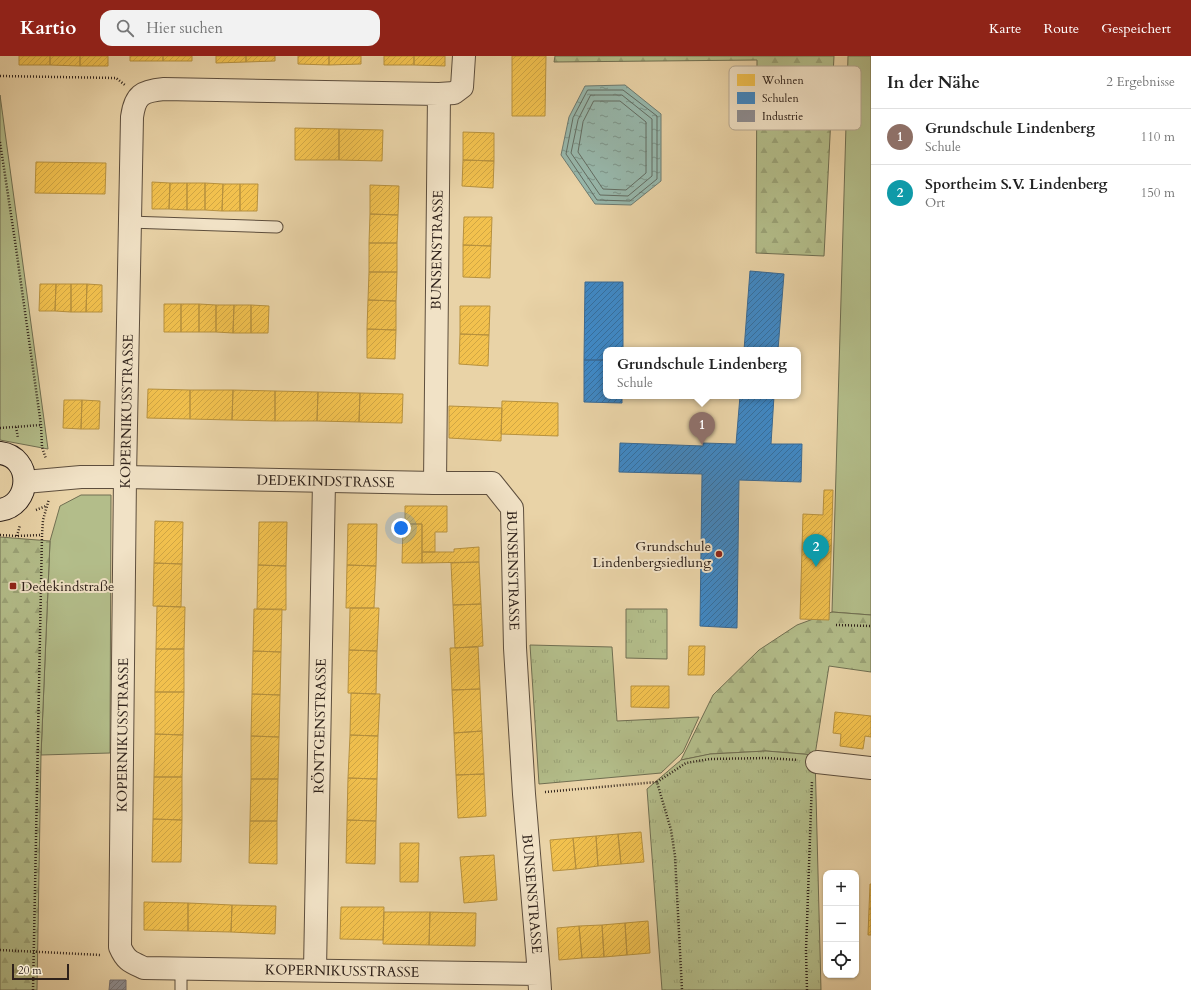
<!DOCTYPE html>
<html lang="de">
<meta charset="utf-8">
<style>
body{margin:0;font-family:Cardo,serif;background:#f2f2f2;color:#222}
.controls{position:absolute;right:12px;bottom:12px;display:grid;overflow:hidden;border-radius:8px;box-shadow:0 1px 3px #0004}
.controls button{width:36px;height:36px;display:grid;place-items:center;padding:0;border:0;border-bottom:1px solid #e0e0e0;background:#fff;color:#222;font:20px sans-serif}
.scale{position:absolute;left:12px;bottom:10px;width:57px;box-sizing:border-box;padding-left:4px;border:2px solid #2e211a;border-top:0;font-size:11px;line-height:14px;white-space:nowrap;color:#2e211a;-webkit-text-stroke:3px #f1e2c6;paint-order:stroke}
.you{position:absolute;left:401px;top:472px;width:14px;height:14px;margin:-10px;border:3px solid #fff;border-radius:50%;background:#1a73e8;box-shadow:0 0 0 6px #1a73e833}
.badge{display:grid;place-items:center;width:26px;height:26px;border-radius:50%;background:#8f2418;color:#fff;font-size:13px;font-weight:700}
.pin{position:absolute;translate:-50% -33px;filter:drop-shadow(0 1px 2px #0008)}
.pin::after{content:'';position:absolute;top:21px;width:14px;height:12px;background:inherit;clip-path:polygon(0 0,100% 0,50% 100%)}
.popup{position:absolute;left:603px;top:291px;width:198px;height:52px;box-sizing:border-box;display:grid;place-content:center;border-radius:8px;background:#fff;filter:drop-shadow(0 1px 3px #0005);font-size:13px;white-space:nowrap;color:#767676}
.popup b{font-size:15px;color:#222}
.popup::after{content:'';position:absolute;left:50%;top:100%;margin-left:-8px;border:8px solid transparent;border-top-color:#fff}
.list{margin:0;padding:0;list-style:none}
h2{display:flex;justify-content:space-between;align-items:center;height:52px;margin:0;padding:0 16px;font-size:17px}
h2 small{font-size:13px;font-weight:400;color:#767676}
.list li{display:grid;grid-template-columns:26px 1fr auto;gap:12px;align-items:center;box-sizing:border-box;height:56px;padding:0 16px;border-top:1px solid #e0e0e0}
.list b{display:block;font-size:15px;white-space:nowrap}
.list p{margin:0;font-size:13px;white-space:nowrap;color:#767676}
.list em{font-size:13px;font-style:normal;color:#767676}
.icon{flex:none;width:22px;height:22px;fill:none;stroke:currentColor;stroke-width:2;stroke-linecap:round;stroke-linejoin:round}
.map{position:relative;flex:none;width:871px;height:934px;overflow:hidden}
header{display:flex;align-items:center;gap:24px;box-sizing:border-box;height:56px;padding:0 20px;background:#8f2418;color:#fff}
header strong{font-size:19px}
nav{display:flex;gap:22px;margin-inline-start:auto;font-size:14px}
.search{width:280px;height:36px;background:#f2f2f2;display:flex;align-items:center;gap:10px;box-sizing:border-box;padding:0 14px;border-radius:12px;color:#767676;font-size:15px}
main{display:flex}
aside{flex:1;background:#fff}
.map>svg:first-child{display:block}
.green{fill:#b3bd8a;stroke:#706f52}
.forest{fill:url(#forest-firs);stroke:#706f52}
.park{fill:url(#park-tufts);stroke:#706f52}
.water{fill:url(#water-ripples);stroke:#6d7b71}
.homes{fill:url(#homes-hatch);stroke:#b7913e}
.schools{fill:url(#schools-hatch);stroke:#3a6992}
.industry{fill:url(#industry-hatch);stroke:#706d6e}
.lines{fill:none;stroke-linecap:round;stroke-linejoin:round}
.shore{stroke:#626c62;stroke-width:1}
.lane-casing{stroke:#5d4e3d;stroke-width:13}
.street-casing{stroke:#5d4e3d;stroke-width:24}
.secondary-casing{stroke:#2e211a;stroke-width:24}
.path{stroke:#2e211a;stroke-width:2.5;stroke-dasharray:1 2;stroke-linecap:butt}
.lane{stroke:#f1e2c6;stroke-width:11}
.street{stroke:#f1e2c6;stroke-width:22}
.secondary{stroke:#f1e2c6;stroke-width:22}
.poi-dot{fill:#8f2418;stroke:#f1e2c6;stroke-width:1.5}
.labels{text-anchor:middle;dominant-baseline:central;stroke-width:4;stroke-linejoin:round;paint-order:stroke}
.street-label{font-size:14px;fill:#2e211a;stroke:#f1e2c6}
.poi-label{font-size:14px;fill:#2e211a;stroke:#f1e2c6;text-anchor:end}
.key{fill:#f1e2c6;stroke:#b6a892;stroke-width:1}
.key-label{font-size:11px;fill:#2e211a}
</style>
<header>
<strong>Kartio</strong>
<div class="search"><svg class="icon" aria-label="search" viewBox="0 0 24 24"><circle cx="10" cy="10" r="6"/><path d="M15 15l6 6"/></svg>Hier suchen</div>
<nav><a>Karte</a><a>Route</a><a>Gespeichert</a></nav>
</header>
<main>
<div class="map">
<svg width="871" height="934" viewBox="0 0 871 934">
<defs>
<pattern id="forest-firs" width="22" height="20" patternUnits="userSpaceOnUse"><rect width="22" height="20" fill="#b3bd8a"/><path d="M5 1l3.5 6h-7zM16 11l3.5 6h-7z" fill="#9aa276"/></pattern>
<pattern id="park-tufts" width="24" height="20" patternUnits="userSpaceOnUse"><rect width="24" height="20" fill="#b3bd8a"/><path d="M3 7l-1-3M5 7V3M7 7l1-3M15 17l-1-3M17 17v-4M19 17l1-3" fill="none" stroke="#9aa276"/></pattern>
<pattern id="water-ripples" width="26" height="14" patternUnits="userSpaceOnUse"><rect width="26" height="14" fill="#97b7ab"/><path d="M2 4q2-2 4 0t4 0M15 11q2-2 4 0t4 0" fill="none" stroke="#7c948a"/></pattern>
<pattern id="homes-hatch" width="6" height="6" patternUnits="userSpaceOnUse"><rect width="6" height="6" fill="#f2c14e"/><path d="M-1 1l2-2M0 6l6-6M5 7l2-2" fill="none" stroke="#d0a644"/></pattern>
<pattern id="schools-hatch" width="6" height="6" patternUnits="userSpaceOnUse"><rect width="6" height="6" fill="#3f88c5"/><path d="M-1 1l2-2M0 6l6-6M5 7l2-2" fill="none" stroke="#356f9f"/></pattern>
<pattern id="industry-hatch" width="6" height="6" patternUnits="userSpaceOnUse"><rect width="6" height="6" fill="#8d8d92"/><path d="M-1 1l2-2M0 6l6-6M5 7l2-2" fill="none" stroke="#747376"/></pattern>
</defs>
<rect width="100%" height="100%" fill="#e9d3a7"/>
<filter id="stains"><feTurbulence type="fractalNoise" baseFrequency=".005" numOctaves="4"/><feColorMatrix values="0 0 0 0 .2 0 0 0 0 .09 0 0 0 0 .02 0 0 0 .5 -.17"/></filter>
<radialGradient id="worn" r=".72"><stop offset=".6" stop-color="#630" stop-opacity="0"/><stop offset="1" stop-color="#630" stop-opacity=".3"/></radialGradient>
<path class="green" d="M 848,0 L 871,0 L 871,559 L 832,556 Z
M 0,39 L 48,393 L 0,384 Z
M 81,439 L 111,439 L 110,697 L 41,699 L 50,485 L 60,450 Z"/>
<path class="forest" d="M 555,0 L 834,0 L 824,200 L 756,197 L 757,4 L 554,6 Z
M 0,481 L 50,485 L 41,699 L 37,934 L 0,934 Z
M 832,556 L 871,559 L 871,616 L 829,610 L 815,699 L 766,695 L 711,698 L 681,704 L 713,639 L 759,594 L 797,569 Z"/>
<path class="park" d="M 626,553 L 667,553 L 667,603 L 626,602 Z
M 530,589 L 612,591 L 617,665 L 699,661 L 683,696 L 661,717 L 539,728 Z
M 766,695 L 815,699 L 821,934 L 662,934 L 647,733 L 681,704 L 710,698 Z"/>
<path class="water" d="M 625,29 L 661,58 L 661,125 L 631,149 L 595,148 L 561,99 L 569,61 L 585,30 Z"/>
<path class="homes" d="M 19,0 L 50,0 L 50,9 L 19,9 Z
M 50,0 L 80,0 L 80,10 L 50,9 Z
M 80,0 L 108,0 L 108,10 L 80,10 Z
M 130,0 L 163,0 L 163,5 L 130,5 Z
M 163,0 L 192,0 L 192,5 L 163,5 Z
M 216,0 L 246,0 L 246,6 L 216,7 Z
M 246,0 L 275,0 L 275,5 L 246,6 Z
M 298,0 L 329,0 L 329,9 L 298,8 Z
M 329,0 L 361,0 L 361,8 L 329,9 Z
M 384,0 L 414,0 L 414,9 L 384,9 Z
M 414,0 L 445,0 L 445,10 L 414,9 Z
M 512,0 L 546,0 L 545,60 L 512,60 Z
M 295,72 L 339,73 L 339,104 L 295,104 Z
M 339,73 L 383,74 L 382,105 L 339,104 Z
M 463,76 L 494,77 L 494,105 L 463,104 Z
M 463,104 L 494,105 L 493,132 L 462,130 Z
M 36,106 L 106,107 L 105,138 L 35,137 Z
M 152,126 L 170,127 L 169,153 L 152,153 Z
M 170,127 L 187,127 L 187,154 L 169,153 Z
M 187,127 L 205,127 L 205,154 L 187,154 Z
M 205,127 L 223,128 L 222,155 L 205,154 Z
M 223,128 L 240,128 L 240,155 L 222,155 Z
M 240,128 L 258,128 L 257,155 L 240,155 Z
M 370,129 L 399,130 L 398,159 L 370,158 Z
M 370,158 L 398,159 L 397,187 L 369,187 Z
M 464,161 L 492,161 L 491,190 L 463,189 Z
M 369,187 L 397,187 L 397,216 L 369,216 Z
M 463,189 L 491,190 L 490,222 L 463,221 Z
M 369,216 L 397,216 L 396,245 L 368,244 Z
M 40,228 L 56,228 L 55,255 L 39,255 Z
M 56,228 L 71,228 L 71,256 L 55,255 Z
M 71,228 L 87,228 L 86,256 L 71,256 Z
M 87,228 L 102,229 L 102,256 L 86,256 Z
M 368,244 L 396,245 L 396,274 L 367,273 Z
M 164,248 L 181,248 L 181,276 L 164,276 Z
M 181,248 L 199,248 L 199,276 L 181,276 Z
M 199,248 L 216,249 L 216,276 L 199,276 Z
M 216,249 L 234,249 L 233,277 L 216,276 Z
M 234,249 L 251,249 L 251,277 L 233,277 Z
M 251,249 L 269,250 L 268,277 L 251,277 Z
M 460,250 L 490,250 L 489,279 L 460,278 Z
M 367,273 L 396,274 L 395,303 L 367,302 Z
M 460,278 L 489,279 L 488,310 L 459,308 Z
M 148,333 L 190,334 L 190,363 L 147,362 Z
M 190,334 L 233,334 L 232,364 L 190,363 Z
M 233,334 L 275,335 L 275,365 L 232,364 Z
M 275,335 L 318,336 L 317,365 L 275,365 Z
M 318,336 L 360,337 L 359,366 L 317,365 Z
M 360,337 L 403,338 L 402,367 L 359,366 Z
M 64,344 L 82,344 L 81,373 L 63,372 Z
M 82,344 L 100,345 L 99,373 L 81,373 Z
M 502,345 L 558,347 L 558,380 L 501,378 Z
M 449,350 L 502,352 L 501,385 L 449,382 Z
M 824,434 L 833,434 L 829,564 L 800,563 L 803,458 L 823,459 Z
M 405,450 L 447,450 L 447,476 L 435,476 L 435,496 L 422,496 L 422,468 L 405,468 Z
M 155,465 L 183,466 L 182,508 L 154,507 Z
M 259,466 L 287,466 L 286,510 L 258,509 Z
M 348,468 L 377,468 L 376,510 L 347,509 Z
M 403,468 L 422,468 L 422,507 L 402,507 Z
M 479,491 L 479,506 L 422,507 L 422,496 L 454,496 L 454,493 Z
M 479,506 L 481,548 L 453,549 L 451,507 Z
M 154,507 L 182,508 L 181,551 L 153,550 Z
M 258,509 L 286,510 L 286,554 L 257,553 Z
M 347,509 L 376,510 L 374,552 L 346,552 Z
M 481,548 L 483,590 L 455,592 L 453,549 Z
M 157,550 L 185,551 L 184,593 L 156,593 Z
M 350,552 L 379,552 L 377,595 L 349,594 Z
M 254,553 L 282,553 L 281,596 L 253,595 Z
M 689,590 L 705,590 L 704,619 L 688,619 Z
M 478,591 L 480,633 L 452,634 L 450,592 Z
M 156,593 L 184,593 L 184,636 L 155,636 Z
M 349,594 L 377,595 L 376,638 L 348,637 Z
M 253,595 L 281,596 L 280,639 L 252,638 Z
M 631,630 L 669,630 L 669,652 L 631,651 Z
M 480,633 L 482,675 L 454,677 L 452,634 Z
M 155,636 L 184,636 L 183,679 L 155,678 Z
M 351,637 L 380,638 L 378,680 L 350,679 Z
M 252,638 L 280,639 L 279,681 L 251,680 Z
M 835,656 L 871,660 L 871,681 L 865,680 L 863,693 L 840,690 L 841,678 L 833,677 Z
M 482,675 L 484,718 L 456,719 L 454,677 Z
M 155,678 L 183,679 L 182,721 L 154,721 Z
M 350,679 L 378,680 L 377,723 L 348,722 Z
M 251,680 L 279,681 L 278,723 L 251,723 Z
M 484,718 L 486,760 L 458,762 L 456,719 Z
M 154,721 L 182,721 L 182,764 L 153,763 Z
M 348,722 L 377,723 L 376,765 L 347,764 Z
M 251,723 L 278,723 L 277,765 L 250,765 Z
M 153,763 L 182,764 L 181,806 L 152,806 Z
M 347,764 L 376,765 L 375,808 L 346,807 Z
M 250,765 L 277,765 L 277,808 L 249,807 Z
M 641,776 L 644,806 L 621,808 L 618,778 Z
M 618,778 L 621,808 L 598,810 L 596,780 Z
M 596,780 L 598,810 L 576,813 L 573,782 Z
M 573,782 L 576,813 L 553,815 L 550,784 Z
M 400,787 L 419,787 L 418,826 L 400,826 Z
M 494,799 L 497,844 L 464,847 L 460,801 Z
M 870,828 L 871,828 L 871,853 L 869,853 Z
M 144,846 L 188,847 L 188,875 L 144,874 Z
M 188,847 L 232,849 L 231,876 L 188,875 Z
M 232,849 L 276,850 L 275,878 L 231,876 Z
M 341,851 L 384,851 L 383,884 L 340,883 Z
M 869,853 L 871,853 L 871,879 L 868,879 Z
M 384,856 L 430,856 L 429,889 L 383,888 Z
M 430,856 L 476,857 L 475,890 L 429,889 Z
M 648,865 L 650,897 L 627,899 L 625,867 Z
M 625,867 L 627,899 L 604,901 L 602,869 Z
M 602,869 L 604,901 L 582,902 L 579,870 Z
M 579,870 L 582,902 L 559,904 L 557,872 Z"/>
<path class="schools" d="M 750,215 L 784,218 L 778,294 L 744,294 Z
M 585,226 L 623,226 L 623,294 L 606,294 L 606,304 L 584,304 Z
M 584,304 L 606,304 L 606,340 L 622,340 L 622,347 L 584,346 Z
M 740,340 L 774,340 L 771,388 L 802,388 L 801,426 L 739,424 L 737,572 L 700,570 L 702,418 L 619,416 L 620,387 L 703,390 L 703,387 L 736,388 Z"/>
<path class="industry" d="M 110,924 L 126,924 L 126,934 L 109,934 Z"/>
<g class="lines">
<path class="shore" d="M 588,34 L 623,34 L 657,60 L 657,123 L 630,145 L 597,144 L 566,98 L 573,62 Z
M 591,39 L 622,39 L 652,63 L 652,120 L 628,140 L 600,139 L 571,97 L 578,64 Z
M 594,45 L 620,45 L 646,66 L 646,117 L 626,134 L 603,133 L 578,96 L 583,66 Z"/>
<defs>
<path id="lane" d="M 129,166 L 277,171
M 181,934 L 181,913"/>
<g id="street">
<path d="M 439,38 L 454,37 L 462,31 L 464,0"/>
<path id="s1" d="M 25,426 L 81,421 L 125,421 L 435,427"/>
<path d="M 817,706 L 871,712"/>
<path id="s2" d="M 315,914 L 324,425"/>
<path id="s3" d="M 539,918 L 144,912 C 131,906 126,905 120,891 L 125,421 L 132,61 C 135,39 142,35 164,33 L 439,38 L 435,427 L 492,427 L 512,452 L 515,592 L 524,738 L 539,918 L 540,934"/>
</g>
<path id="secondary" d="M 0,397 C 33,401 32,449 0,454"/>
</defs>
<use href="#lane" class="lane-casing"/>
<use href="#street" class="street-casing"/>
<use href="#secondary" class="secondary-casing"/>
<path class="path" d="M 0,20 L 116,22 L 125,29
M 0,86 L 15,185 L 41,369 L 42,391 L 46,403
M 16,371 L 18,382
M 0,372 L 41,369
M 36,454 L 46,450
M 0,479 L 17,480 L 42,479
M 17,480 L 20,469
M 836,569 L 871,570
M 657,726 L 686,707 L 710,703 L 767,702 L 798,704
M 545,736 L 657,726 L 671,774 L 675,800 L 682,934
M 0,894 L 101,899
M 33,934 L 42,479 L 43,464 L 49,443
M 807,934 L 806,895 L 812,725"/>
<use href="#lane" class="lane"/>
<use href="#street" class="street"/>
<use href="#secondary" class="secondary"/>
</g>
<g class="poi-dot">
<circle cx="719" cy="498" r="4"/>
<rect x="9" y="526" width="8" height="8" rx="2"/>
</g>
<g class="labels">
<g class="street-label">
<text transform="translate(437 194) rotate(-89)">BUNSENSTRASSE</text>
<text stroke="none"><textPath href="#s3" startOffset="964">KOPERNIKUSSTRASSE</textPath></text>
<text stroke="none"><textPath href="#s1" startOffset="301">DEDEKINDSTRASSE</textPath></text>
<text stroke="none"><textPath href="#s3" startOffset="2122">BUNSENSTRASSE</textPath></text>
<text stroke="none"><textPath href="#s2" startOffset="244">RÖNTGENSTRASSE</textPath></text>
<text stroke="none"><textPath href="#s3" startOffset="640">KOPERNIKUSSTRASSE</textPath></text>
<text stroke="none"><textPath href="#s3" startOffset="2446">BUNSENSTRASSE</textPath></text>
<text transform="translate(342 915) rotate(1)">KOPERNIKUSSTRASSE</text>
</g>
<g class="poi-label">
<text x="711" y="490">Grundschule<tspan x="711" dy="16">Lindenbergsiedlung</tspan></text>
<text x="21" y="530" text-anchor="start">Dedekindstraße</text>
</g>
</g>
<rect x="729" y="10" width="132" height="64" rx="6" class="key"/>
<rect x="737" y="18" width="18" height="12" fill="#f2c14e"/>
<rect x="737" y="36" width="18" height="12" fill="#3f88c5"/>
<rect x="737" y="54" width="18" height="12" fill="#8d8d92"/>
<g class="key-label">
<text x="762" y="28">Wohnen</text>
<text x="762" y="46">Schulen</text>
<text x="762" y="64">Industrie</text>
</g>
<rect width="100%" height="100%" filter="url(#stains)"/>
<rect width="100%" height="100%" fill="url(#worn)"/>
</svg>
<div class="controls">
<button>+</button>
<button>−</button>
<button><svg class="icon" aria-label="locate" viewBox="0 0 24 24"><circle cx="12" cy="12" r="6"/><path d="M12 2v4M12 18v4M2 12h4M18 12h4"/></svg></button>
</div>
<div class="scale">20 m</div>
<div class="you"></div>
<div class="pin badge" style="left:702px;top:389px;background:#8d6e63">1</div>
<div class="popup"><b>Grundschule Lindenberg</b>Schule</div>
<div class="pin badge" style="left:816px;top:511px;background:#0f9aa8">2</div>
</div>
<aside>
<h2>In der Nähe<small>2 Ergebnisse</small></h2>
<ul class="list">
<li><span class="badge" style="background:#8d6e63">1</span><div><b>Grundschule Lindenberg</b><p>Schule</p></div><em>110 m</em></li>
<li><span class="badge" style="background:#0f9aa8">2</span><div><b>Sportheim S.V. Lindenberg</b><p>Ort</p></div><em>150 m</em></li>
</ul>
</aside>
</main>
